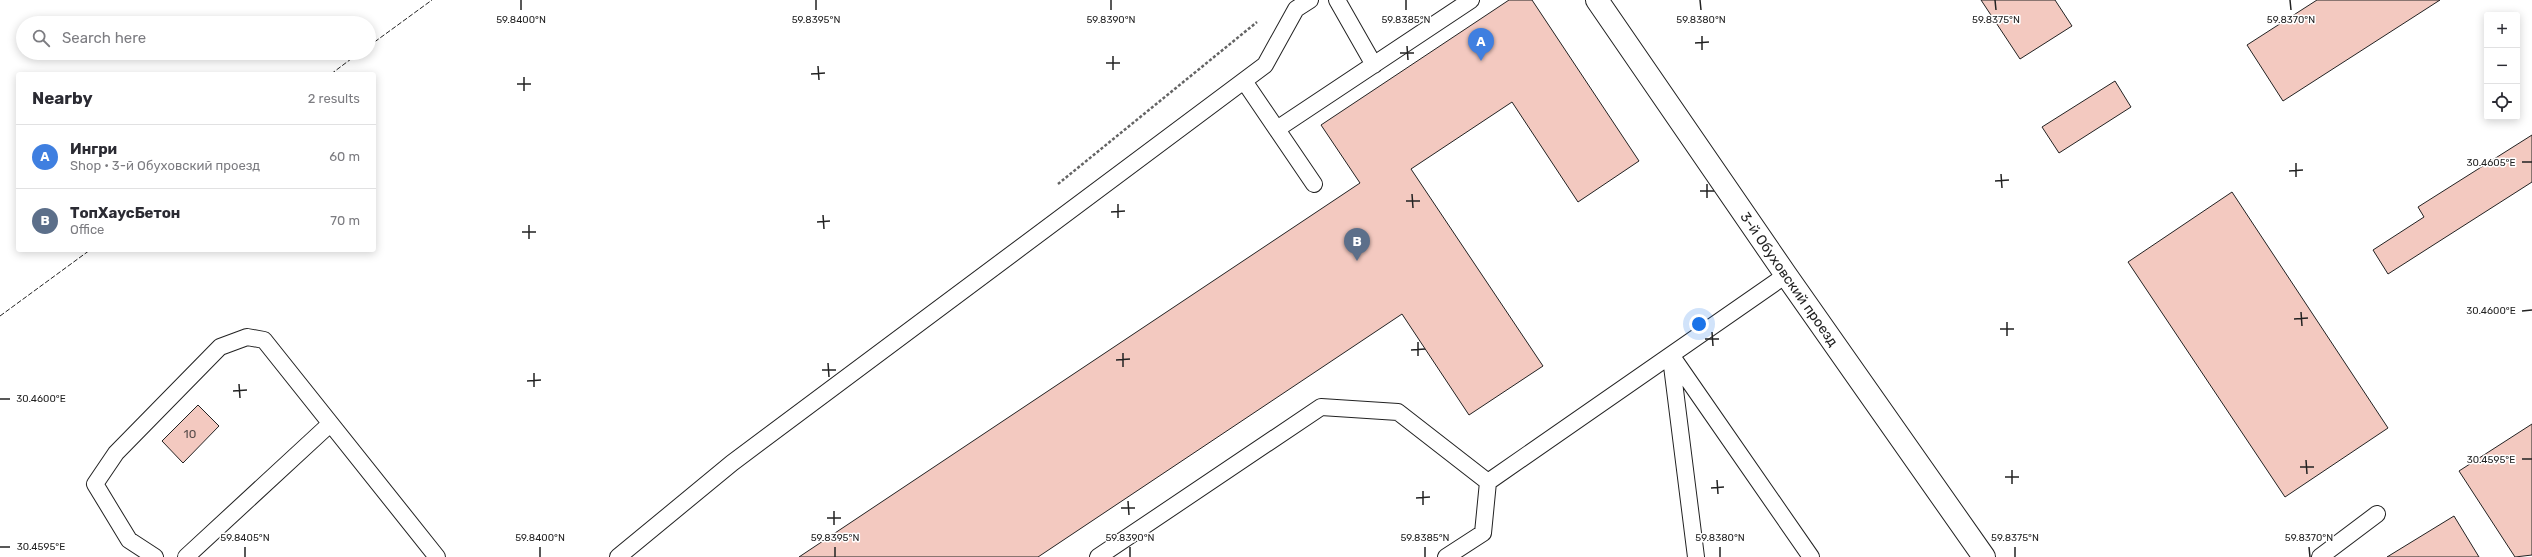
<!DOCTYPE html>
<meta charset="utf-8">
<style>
body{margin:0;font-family:Rubik,sans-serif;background:#f2f2f3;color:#2b2b33}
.controls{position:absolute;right:12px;top:12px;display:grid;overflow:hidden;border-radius:4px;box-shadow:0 2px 10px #0003}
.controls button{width:36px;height:36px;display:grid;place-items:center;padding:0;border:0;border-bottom:1px solid #e1e1e2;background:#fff;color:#2b2b33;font:20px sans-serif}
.you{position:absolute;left:1699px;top:324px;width:14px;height:14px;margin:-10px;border:3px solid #fff;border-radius:50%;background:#1a73e8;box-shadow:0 0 0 6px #1a73e833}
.badge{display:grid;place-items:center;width:26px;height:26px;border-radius:50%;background:#c62828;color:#fff;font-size:13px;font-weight:700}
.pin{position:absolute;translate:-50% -33px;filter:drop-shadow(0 1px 2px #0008)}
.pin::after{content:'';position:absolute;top:21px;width:14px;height:12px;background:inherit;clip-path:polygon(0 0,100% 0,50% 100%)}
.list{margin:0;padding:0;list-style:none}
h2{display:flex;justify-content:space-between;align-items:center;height:52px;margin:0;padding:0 16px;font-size:17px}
h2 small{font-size:13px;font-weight:400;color:#7c7c81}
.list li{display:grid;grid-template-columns:26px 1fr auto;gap:12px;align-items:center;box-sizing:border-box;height:64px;padding:0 16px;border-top:1px solid #e1e1e2}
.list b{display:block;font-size:15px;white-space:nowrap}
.list p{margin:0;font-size:13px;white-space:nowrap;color:#7c7c81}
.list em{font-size:13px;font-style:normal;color:#7c7c81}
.icon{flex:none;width:22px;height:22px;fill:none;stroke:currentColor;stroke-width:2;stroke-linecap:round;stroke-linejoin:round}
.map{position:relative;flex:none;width:2532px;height:557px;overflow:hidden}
.search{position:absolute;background:#fff;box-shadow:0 2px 10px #0003;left:16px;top:16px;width:360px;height:44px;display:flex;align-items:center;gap:10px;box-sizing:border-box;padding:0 14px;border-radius:22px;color:#7c7c81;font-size:15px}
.panel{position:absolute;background:#fff;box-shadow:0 2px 10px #0003;left:16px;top:72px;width:360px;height:180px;border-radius:4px}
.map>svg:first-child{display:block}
.building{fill:#f3c9c0;stroke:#222}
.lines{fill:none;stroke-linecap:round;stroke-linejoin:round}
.service-casing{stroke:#222;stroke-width:18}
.minor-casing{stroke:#222;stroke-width:24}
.path{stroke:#646464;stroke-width:2.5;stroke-dasharray:3 2;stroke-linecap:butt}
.service{stroke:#fff;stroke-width:16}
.minor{stroke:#fff;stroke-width:22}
.fence{stroke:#222;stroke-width:1;stroke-dasharray:5 2;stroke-linecap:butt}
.ticks{fill:none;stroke:#222;stroke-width:1.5}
.labels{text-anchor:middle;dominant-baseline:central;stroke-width:3;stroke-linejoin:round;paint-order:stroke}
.number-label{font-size:12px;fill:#564c4a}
.street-label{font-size:14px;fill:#222;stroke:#fff}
.ticks-label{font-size:10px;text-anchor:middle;fill:#222;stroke:#fff;stroke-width:3;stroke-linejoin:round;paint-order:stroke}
</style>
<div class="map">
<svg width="2532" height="557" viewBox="0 0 2532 557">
<rect width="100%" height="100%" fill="#fff"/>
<path class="building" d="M 1509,0 L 1532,0 L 1639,161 L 1578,202 L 1512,102 L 1411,169 L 1543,366 L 1469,415 L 1402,314 L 1038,557 L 799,557 L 1360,183 L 1321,125 Z
M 1981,0 L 2055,0 L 2072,26 L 2020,59 Z
M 2317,0 L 2440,0 L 2283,101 L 2247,45 Z
M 2115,81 L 2131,107 L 2059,153 L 2042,127 Z
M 2532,135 L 2532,182 L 2388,274 L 2373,250 L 2424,217 L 2418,207 Z
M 2232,192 L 2388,428 L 2285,497 L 2128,262 Z
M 198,405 L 219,426 L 183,463 L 162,441 Z
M 2532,424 L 2532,555 L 2515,557 L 2459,471 Z
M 2454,516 L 2479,557 L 2387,557 Z"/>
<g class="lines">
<defs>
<path id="service" d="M 1337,0 L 1374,65
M 1244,81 L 1314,184
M 1277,129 L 1471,0
M 1671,355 L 1811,557
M 1671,358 L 1696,557
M 155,557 L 129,540 L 95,484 L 116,453 L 220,347 L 247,337 L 264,340 L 437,557
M 186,557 L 330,424
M 618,557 L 732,463 L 1265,65 L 1296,9 L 1310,0
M 1098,557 L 1321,407 L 1398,412 L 1488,482
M 1446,557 L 1483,533 L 1488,482 L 1786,275
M 2320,557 L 2377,514"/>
<g id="minor">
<path id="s1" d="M 1597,0 L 1786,275 L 1984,557"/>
</g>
</defs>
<use href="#service" class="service-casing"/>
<use href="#minor" class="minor-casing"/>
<path class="path" d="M 1058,184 L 1257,22"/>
<use href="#service" class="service"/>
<use href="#minor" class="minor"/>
<path class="fence" d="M 369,46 L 432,0
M 331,74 L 359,53
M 0,316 L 90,250"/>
</g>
<path class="ticks" d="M 521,0 L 521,10M 816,0 L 816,10M 1111,0 L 1111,10M 1406,0 L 1406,10M 1700,0 L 1701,10M 1995,0 L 1996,10M 2290,0 L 2291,10M 1702,36 L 1702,50M 1695,43 L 1709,42M 1407,46 L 1408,60M 1400,53 L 1414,53M 1113,56 L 1113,70M 1106,63 L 1120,63M 818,66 L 819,80M 811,74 L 825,73M 524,77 L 524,91M 517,84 L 531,84M 2522,162 L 2532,162M 2296,163 L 2296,177M 2289,171 L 2303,170M 2001,174 L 2002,188M 1995,181 L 2009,180M 1707,184 L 1707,198M 1700,191 L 1714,191M 1412,194 L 1413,208M 1406,201 L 1420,201M 1118,204 L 1118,218M 1111,212 L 1125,211M 823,215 L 824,229M 817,222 L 830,221M 529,225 L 529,239M 522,232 L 536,232M 2522,311 L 2532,310M 2301,312 L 2302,326M 2294,319 L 2308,318M 2007,322 L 2007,336M 2000,329 L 2014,329M 1712,332 L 1713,346M 1705,339 L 1719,339M 1418,342 L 1418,356M 1411,350 L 1425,349M 1123,353 L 1123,367M 1116,360 L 1130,359M 828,363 L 829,377M 822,370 L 836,370M 534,373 L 534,387M 527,381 L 541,380M 239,384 L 240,398M 233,391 L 247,390M 0,399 L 10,399M 2522,459 L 2532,459M 2306,460 L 2307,474M 2300,467 L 2314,467M 2012,470 L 2012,484M 2005,477 L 2019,477M 1717,480 L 1718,494M 1711,488 L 1724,487M 1423,491 L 1423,505M 1416,498 L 1430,497M 1128,501 L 1129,515M 1121,508 L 1135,508M 834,511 L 834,525M 827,518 L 841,518M 0,547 L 10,547M 245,547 L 245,557M 540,547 L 540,557M 835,547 L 835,557M 1130,547 L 1130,557M 1425,547 L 1425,557M 1720,547 L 1720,557M 2015,547 L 2015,557M 2309,547 L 2310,557"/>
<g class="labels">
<g class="number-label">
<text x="190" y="434">10</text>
</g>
<g class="street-label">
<text stroke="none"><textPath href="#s1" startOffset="339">3-й Обуховский проезд</textPath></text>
</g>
</g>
<g class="ticks-label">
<text x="521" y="23">59.8400°N</text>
<text x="816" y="23">59.8395°N</text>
<text x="1111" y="23">59.8390°N</text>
<text x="1406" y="23">59.8385°N</text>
<text x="1701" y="23">59.8380°N</text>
<text x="1996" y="23">59.8375°N</text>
<text x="2291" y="23">59.8370°N</text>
<text x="2491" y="166">30.4605°E</text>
<text x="2491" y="314">30.4600°E</text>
<text x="41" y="402">30.4600°E</text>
<text x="2491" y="463">30.4595°E</text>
<text x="245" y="541">59.8405°N</text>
<text x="540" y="541">59.8400°N</text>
<text x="835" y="541">59.8395°N</text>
<text x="1130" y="541">59.8390°N</text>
<text x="1425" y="541">59.8385°N</text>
<text x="1720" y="541">59.8380°N</text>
<text x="2015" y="541">59.8375°N</text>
<text x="2309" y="541">59.8370°N</text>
<text x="41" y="550">30.4595°E</text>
</g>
</svg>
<div class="controls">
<button>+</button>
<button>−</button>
<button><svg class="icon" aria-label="locate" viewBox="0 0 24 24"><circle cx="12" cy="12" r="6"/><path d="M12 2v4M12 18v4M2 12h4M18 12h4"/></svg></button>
</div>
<div class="you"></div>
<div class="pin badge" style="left:1481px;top:61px;background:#3f7fe0">A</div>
<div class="pin badge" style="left:1357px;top:261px;background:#5c6f8a">B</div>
<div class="search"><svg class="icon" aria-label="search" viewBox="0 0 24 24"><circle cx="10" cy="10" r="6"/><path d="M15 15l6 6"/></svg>Search here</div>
<section class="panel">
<h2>Nearby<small>2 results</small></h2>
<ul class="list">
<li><span class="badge" style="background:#3f7fe0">A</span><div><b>Ингри</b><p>Shop · 3-й Обуховский проезд</p></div><em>60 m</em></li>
<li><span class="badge" style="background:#5c6f8a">B</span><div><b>ТопХаусБетон</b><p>Office</p></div><em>70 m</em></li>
</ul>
</section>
</div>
